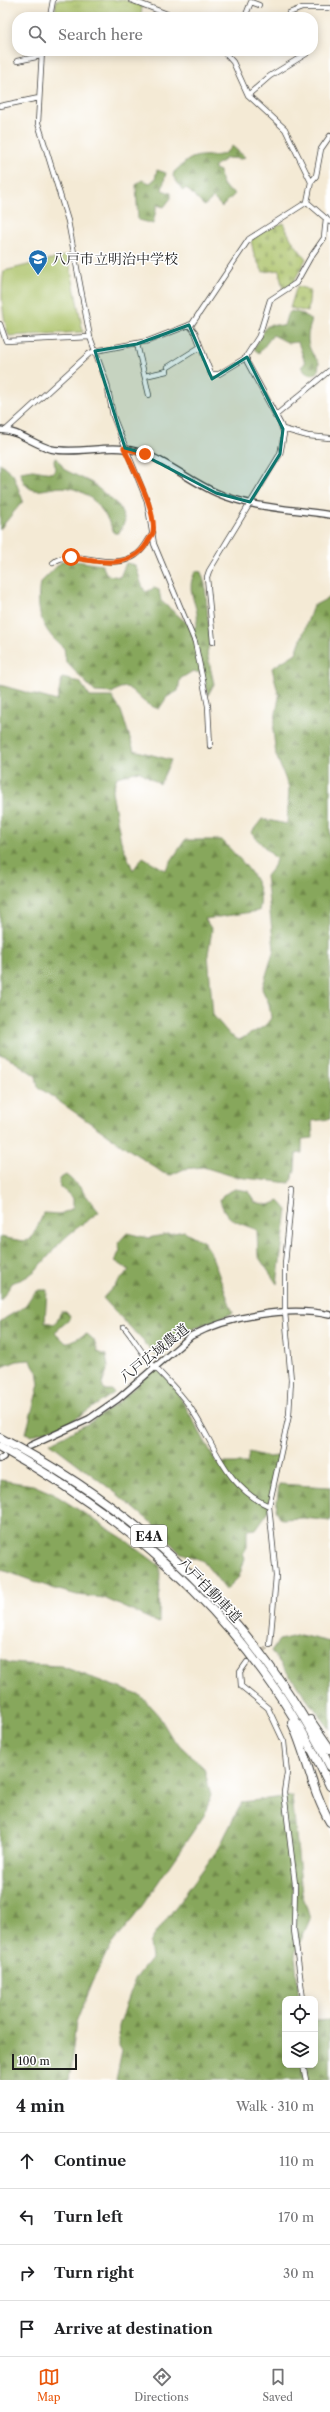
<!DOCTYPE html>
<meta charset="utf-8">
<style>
body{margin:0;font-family:"Libre Caslon Text","Noto Serif JP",serif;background:#f6f6f6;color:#202124}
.controls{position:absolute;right:12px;bottom:12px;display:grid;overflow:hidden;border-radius:8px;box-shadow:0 2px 10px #0003}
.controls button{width:36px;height:36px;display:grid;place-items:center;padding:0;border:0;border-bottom:1px solid #e0e0e0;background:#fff;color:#202124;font:20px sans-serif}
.scale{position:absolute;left:12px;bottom:10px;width:65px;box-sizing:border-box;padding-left:4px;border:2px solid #1c1c1c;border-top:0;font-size:11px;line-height:14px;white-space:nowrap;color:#1c1c1c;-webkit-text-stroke:3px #fff;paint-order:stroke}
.stop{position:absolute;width:12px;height:12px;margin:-9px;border:3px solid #ea580c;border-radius:50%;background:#fff}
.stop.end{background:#ea580c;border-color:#fff;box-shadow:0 1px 4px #0008}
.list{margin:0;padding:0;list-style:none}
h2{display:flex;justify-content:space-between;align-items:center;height:52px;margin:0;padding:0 16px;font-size:17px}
h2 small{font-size:13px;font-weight:400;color:#757577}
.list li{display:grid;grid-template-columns:26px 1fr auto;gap:12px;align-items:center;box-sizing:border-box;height:56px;padding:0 16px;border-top:1px solid #e0e0e0}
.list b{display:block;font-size:15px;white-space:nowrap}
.list em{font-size:13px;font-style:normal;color:#757577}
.icon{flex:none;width:22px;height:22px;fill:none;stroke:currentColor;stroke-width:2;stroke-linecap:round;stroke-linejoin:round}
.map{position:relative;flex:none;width:330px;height:2080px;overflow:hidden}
.search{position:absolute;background:#fff;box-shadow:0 2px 10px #0003;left:12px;right:12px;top:12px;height:44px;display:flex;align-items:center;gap:10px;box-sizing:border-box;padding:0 14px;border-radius:16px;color:#757577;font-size:15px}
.sheet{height:276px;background:#fff}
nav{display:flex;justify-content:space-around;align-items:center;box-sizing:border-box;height:56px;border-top:1px solid #e0e0e0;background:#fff;font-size:11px;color:#757577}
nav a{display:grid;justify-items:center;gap:2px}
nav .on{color:#ea580c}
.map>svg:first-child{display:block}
.green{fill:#aac166;stroke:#636e41}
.forest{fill:url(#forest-firs);stroke:#52623c}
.cemetery{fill:url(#cemetery-stones);stroke:#636e41}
.park{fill:url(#park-tufts);stroke:#636e41}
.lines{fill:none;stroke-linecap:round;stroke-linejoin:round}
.minor-tunnel{stroke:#c9c1b0;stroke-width:4.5;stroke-dasharray:4.5 2;stroke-linecap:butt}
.minor-casing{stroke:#3c3b38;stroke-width:6}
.tertiary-casing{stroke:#3c3b38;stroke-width:8}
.motorway-casing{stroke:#3c3b38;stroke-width:10}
.minor{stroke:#fff;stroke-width:4.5}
.tertiary{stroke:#fff;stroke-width:5.5}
.motorway{stroke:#fff;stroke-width:8}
.route{stroke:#ea580c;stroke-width:5}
.marked{fill:#0f766e;fill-opacity:0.2;stroke:#0f766e;stroke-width:3;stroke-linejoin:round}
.labels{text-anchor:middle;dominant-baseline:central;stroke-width:3;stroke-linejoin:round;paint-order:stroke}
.shield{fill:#fff;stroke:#606060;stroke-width:1}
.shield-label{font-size:13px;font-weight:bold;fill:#1c1c1c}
.poi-label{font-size:14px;fill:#1c1c1c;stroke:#fff;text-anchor:start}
.street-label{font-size:14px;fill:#1c1c1c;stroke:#fff}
</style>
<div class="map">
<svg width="330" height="2080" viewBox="0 0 330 2080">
<defs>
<pattern id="forest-firs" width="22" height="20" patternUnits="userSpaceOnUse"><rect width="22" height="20" fill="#87a75b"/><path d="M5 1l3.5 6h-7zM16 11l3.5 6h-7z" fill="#6e874a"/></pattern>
<pattern id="cemetery-stones" width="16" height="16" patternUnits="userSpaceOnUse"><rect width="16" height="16" fill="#aac166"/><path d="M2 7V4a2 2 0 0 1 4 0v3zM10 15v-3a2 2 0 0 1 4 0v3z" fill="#92a558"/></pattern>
<pattern id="park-tufts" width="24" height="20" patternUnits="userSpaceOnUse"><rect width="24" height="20" fill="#aac166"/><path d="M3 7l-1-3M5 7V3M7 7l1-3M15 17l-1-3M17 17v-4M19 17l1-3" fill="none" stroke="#92a558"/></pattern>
</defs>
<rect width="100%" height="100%" fill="#fff"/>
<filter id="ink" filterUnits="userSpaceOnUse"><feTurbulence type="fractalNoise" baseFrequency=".025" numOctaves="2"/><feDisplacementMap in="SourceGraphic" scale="8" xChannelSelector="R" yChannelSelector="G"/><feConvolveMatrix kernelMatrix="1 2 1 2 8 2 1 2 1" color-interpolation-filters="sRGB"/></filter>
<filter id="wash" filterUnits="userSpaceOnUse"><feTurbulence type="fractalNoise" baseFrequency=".012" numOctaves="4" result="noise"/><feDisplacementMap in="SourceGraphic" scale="16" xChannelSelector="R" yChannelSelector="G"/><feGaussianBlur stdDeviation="0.9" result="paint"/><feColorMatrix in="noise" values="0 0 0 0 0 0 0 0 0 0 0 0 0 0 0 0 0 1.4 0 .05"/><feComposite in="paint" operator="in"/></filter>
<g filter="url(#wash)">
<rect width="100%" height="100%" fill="#f4ead5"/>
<path class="green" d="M 68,255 L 83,332 L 9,336 C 2,317 0,290 4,271 Z"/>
<path class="forest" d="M 232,146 L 245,157 L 243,159 L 227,158 L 215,166 L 215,169 L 220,171 C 220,182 225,190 235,194 L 222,207 L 213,198 L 204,206 L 186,188 L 183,191 L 173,176 L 174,172 C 180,167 187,159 195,157 C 211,153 221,161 232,146 Z
M 157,170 L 166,173 L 162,190 L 171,193 L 171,198 L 164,207 L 157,205 L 153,224 L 138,220 L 136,185 L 142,180 L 150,183 L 155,179 Z
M 291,311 L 304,314 L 312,321 C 305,338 307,349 319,362 L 318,372 L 313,375 L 306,373 L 301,367 L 305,363 L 298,342 L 289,343 L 273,335 L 259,353 L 254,349 L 266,327 L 271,324 L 284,326 L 287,315 Z
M 57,458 L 65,470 L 92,483 L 119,506 L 125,521 L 119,533 L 114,533 C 106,513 93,493 70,488 C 49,483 28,504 20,472 L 33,470 L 52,473 L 55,469 L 54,459 Z
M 0,463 L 13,474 L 23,501 L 0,529 Z
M 69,560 L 102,565 L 107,575 L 120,577 L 126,563 L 135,565 C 139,573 141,588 146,592 L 154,588 L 159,590 L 161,601 L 194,629 C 206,611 181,593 196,571 L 201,572 L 205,584 L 210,641 L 207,653 L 214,684 L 208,695 L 203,674 L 193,671 L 180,679 L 178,691 L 167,697 L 159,709 C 142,704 141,697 127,687 L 120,688 L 112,693 L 95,692 L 66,662 L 64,648 C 42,631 35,611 40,583 L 61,562 Z
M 330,597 L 330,1119 L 312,1121 L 313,1138 L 302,1139 L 302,1153 L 296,1154 L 295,1170 L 290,1183 L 236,1177 L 203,1167 L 184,1169 L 171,1175 L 163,1173 L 38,1087 L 36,1076 L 6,1056 L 0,1055 L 0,685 L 57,701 L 62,678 L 80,682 L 90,697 L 112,697 L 121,711 L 134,750 L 171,760 L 160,784 L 139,771 L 117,777 L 112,792 L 121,841 L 133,870 L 143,857 L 165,870 L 185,840 L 222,840 C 240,861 267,880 259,911 L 205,919 L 212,930 L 208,954 L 213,1015 L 230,1035 L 239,1040 L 265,1026 L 271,1018 L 269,1004 L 262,989 L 274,949 L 266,876 L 274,866 L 276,859 L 251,833 L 262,819 L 287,824 L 289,788 L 276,755 L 273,730 L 279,697 L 272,668 L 296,653 L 313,606 Z
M 66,1175 L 79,1186 L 99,1212 C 88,1221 75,1228 64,1239 C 48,1254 36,1278 13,1282 L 0,1301 L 0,1237 L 23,1241 L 31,1239 L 44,1213 L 60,1214 L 73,1208 L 73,1198 L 60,1187 L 59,1179 Z
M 235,1189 L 249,1191 L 254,1202 L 269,1205 L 279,1201 L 287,1210 L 277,1284 L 258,1256 L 257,1230 C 238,1222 226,1222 220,1200 L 223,1195 Z
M 184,1231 L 204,1242 L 210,1251 L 233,1313 L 192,1329 L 157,1356 L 103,1298 L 129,1270 L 115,1261 L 120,1250 L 118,1243 L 127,1233 L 148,1238 Z
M 39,1290 L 47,1290 L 45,1322 L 55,1324 L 61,1312 L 66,1312 L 71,1318 L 55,1332 L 66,1343 L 87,1334 L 94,1340 L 98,1352 L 106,1355 L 108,1367 L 102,1385 L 105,1390 L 112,1390 L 114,1393 L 71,1422 L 31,1436 L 26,1433 L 39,1384 L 37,1371 L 30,1360 L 17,1361 L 0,1368 L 0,1322 C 7,1316 15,1313 22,1308 C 29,1304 29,1295 39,1290 Z
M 156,1367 L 174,1386 L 217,1463 L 247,1463 L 249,1452 L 269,1457 L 278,1456 L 268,1512 L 256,1529 L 247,1530 L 247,1547 L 243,1554 L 245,1558 L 239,1577 L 226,1590 L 203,1561 L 179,1552 L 153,1524 L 117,1494 L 50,1443 L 89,1423 L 120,1401 Z
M 0,1480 L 33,1485 L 54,1494 L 124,1539 L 160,1566 L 159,1623 L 104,1598 L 77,1595 L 55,1589 L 0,1569 Z
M 279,1484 L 330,1487 L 330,1521 L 304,1518 L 281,1519 L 276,1510 Z
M 300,1635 L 330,1642 L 330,1729 L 271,1651 L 279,1640 Z
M 0,1659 L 11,1663 L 61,1666 L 141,1696 L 159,1716 L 172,1738 L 204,1768 L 211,1795 L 205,1814 L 135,1916 L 110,1946 L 92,1982 L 76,2022 L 69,2080 L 0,2080 Z
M 292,1796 L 302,1893 L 310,1919 L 295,1954 L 299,1999 L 285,1999 L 285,2065 L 315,2065 L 315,2021 L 330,2020 L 330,2080 L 116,2080 L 122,2051 L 118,2044 L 119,2026 L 135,1979 L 151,1959 L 149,1943 L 218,1849 L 242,1802 Z"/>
<path class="cemetery" d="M 283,223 L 291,239 L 306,259 L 293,283 L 283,290 L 279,270 L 263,272 L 254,255 L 251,240 L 264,231 Z
M 297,286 L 310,290 L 308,312 L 290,308 Z"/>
<path class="park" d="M 56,0 L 124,0 L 142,6 L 141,17 L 55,17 Z"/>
</g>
<g filter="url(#ink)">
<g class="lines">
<path class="minor-tunnel" d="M 258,1654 L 270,1645"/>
<defs>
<path id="minor" d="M 131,0 L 175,17
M 50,17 L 53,0
M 245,17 L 251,2 L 259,5
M 288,17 L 289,13 L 302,8 L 330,8
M 42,51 L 38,123 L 68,221 L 90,337 L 107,384 L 113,416 L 147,501 L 154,544 L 195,642 L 208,706 L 210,746
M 223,51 L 233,62 L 248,95 L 285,129 L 311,182 L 307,202 L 330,222
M 17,61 L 41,56
M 248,95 L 270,76 L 306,54 L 305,51
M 0,106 L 39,98
M 311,182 L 316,176 L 321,149 L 330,136
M 0,324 L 6,341 L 90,337
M 189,325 L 195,332 L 211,374 L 219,374 L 247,357
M 137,344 L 149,395
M 168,367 L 200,347
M 145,376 L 167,371
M 275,416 L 330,370
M 283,429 L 308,436 L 330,438
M 6,430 L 90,353 L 95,351 L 148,341 L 192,324 L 249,239 L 307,202
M 53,563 C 72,546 111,573 136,555 C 144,550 147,541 153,533
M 213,642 L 207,577 L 209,571 L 280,454 L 284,434 L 281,425 L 247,362 L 247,355 L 259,336 L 270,300 L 296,283 L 310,258 L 324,238 L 326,218
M 124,1327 C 132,1336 138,1347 146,1357 C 160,1374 177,1388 190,1407 C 215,1444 225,1487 269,1506
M 270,1645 L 276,1576 L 269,1506 L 289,1415 L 291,1380 L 285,1312 L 285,1264 L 292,1189
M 247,1662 L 240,1672 L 241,1686 L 268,1708 L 284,1742 L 287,1773 L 284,1792 L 295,1884 L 294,1930 L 303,1999
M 303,2065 L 306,2080"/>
<path id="tertiary" d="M 0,430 C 19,431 33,444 51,449 C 79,455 108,443 136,451 C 165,459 189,481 217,493 C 251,508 293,509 330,515
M 30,1446 L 89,1419 L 118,1399 L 191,1336 C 229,1316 288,1306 330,1315
M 0,1459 L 3,1457"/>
<path id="motorway" d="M 0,1438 C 142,1511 259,1623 330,1766
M 0,1447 C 143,1526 261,1635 330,1786
M 310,1720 L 330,1749
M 292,1723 C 307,1755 312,1792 330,1822"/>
</defs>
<use href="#minor" class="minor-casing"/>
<use href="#tertiary" class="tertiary-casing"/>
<use href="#motorway" class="motorway-casing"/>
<use href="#minor" class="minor"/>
<use href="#tertiary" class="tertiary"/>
<use href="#motorway" class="motorway"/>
</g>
</g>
<g class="lines" filter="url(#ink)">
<path class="route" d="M 71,557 C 96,562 131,570 147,543 C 148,540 152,536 153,533 C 157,510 133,469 124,448 L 145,454"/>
</g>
<path class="marked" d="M 189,325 L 212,379 L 247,357 L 283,429 L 280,454 L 250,502 L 216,493 L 136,451 L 125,448 L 95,351 L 137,344 Z"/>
<defs>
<symbol id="school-pin" viewBox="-11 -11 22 30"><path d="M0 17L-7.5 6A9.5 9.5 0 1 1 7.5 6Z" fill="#1f6fb2" stroke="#fff"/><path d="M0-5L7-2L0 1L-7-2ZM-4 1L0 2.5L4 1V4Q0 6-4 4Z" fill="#fff"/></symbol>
</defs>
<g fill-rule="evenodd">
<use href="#school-pin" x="27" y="248" width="22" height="30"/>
</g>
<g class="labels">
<rect class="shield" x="131" y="1525" width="36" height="22" rx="3"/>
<g class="shield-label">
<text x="149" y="1536">E4A</text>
</g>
<g class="poi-label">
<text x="52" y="259">八戸市立明治中学校</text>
</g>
<g class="street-label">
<text transform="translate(154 1353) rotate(-39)">八戸広域農道</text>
<text transform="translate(210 1590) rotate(46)">八戸自動車道</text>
</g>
</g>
</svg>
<div class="controls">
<button><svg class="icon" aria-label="locate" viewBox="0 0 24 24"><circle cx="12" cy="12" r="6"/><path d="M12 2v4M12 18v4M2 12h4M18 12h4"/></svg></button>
<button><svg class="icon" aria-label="layers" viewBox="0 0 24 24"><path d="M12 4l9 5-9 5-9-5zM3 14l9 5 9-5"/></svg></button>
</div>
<div class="scale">100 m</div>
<div class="stop" style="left:71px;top:557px"></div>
<div class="stop end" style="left:145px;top:454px"></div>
<div class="search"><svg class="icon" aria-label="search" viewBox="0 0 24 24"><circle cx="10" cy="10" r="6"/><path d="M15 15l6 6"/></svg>Search here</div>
</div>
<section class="sheet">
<h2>4 min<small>Walk · 310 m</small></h2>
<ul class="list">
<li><svg class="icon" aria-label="ahead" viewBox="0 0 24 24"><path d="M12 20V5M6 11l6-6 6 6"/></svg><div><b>Continue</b></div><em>110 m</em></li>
<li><svg class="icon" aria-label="left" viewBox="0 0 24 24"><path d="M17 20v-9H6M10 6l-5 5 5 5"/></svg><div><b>Turn left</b></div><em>170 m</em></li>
<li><svg class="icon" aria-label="right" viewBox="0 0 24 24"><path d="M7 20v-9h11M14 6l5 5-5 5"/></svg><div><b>Turn right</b></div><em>30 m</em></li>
<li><svg class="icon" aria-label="arrive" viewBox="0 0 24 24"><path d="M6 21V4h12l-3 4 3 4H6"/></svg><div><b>Arrive at destination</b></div></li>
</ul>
</section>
<nav>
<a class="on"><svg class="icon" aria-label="map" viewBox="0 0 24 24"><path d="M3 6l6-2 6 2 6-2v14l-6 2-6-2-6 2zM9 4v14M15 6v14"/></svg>Map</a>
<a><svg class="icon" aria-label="directions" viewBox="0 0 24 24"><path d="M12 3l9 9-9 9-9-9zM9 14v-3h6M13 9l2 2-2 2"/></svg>Directions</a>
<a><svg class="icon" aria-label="saved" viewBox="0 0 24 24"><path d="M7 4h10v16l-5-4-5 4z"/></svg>Saved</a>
</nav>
